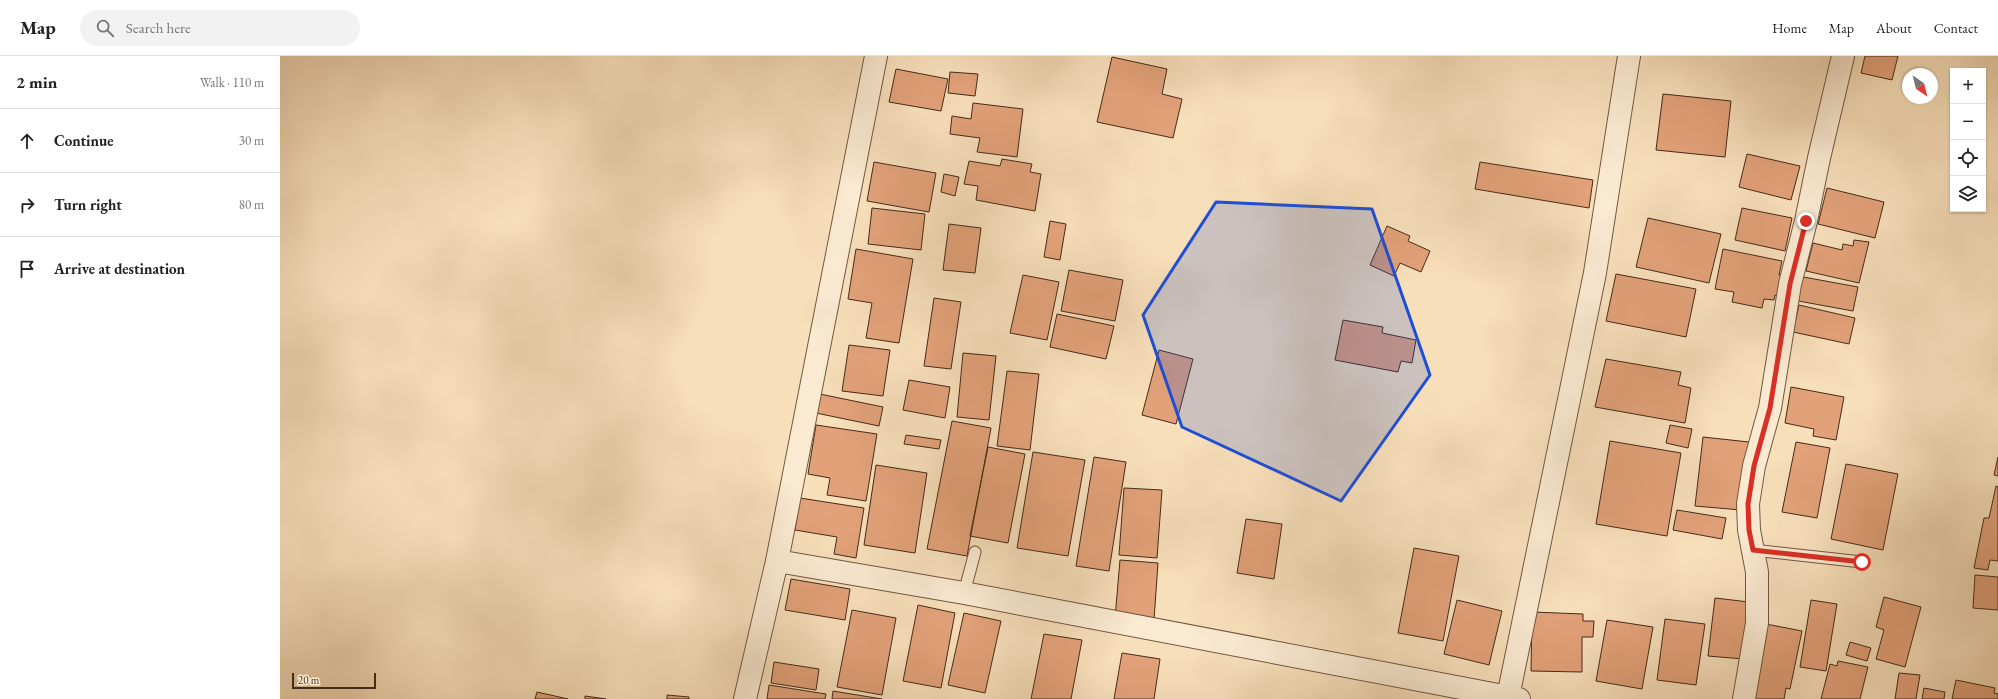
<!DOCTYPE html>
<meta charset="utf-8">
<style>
body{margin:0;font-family:"EB Garamond",serif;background:#f2f2f2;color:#222}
.controls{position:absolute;right:12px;top:12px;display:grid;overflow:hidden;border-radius:0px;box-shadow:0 1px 3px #0004}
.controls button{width:36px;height:36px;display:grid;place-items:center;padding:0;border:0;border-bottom:1px solid #e0e0e0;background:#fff;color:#222;font:20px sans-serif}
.compass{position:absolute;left:1622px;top:12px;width:36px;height:36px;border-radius:50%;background:#fff;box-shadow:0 1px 3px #0004;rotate:145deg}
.scale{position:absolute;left:12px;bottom:10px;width:84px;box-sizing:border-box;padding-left:4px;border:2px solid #452b18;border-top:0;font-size:11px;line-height:14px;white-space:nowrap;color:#452b18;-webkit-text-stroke:3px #faead2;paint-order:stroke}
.stop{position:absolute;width:12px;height:12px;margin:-9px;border:3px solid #d93025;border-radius:50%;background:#fff}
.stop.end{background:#d93025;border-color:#fff;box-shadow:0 1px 4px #0008}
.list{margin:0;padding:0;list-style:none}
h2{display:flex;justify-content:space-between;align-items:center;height:52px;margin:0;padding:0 16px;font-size:17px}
h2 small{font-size:13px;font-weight:400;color:#767676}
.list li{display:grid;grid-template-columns:26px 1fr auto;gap:12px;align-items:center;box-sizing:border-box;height:64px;padding:0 16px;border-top:1px solid #e0e0e0}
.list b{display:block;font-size:15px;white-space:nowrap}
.list em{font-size:13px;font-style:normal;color:#767676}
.icon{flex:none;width:22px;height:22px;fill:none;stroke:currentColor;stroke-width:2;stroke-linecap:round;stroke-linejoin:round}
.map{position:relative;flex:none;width:1718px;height:643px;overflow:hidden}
header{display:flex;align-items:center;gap:24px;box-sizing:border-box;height:56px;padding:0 20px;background:#fff;border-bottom:1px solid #e0e0e0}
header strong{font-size:19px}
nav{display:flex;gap:22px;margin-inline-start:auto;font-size:14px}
.search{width:280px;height:36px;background:#f2f2f2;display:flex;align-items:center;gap:10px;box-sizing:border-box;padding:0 14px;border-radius:22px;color:#767676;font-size:15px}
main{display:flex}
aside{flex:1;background:#fff}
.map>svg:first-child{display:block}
.building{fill:#e2a179;stroke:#452b18}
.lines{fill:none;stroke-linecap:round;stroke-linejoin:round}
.lane-casing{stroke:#725840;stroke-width:13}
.street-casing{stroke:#725840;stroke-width:24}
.lane{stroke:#faead2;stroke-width:11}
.street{stroke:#faead2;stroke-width:22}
.route{stroke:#d93025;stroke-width:5}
.marked{fill:#1d4ed8;fill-opacity:0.2;stroke:#1d4ed8;stroke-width:3;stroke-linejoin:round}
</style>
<header>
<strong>Map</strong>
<div class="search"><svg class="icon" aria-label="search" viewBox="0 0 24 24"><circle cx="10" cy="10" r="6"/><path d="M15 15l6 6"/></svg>Search here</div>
<nav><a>Home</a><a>Map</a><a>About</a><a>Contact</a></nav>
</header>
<main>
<aside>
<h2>2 min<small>Walk · 110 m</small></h2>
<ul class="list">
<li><svg class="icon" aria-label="ahead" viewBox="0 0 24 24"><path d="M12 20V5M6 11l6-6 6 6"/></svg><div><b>Continue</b></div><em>30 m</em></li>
<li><svg class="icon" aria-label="right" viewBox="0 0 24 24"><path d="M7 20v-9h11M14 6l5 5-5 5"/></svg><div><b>Turn right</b></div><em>80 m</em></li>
<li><svg class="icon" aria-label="arrive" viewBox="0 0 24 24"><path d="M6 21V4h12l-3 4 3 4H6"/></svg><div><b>Arrive at destination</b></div></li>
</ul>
</aside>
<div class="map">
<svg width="1718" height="643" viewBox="0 0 1718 643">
<rect width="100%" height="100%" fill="#f7dfba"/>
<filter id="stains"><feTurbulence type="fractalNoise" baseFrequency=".005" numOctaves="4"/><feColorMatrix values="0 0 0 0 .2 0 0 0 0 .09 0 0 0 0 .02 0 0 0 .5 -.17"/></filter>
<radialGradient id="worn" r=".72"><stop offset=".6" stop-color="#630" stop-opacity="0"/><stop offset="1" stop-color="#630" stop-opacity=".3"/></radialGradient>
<path class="building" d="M 1585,0 L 1618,0 L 1612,24 L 1581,17 Z
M 832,1 L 887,13 L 882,38 L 902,43 L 893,82 L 817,66 Z
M 616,13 L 668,23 L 661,55 L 609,46 Z
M 670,16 L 698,18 L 695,40 L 668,37 Z
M 1383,38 L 1451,45 L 1445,101 L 1376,94 Z
M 693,47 L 743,53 L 737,101 L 697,96 L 700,82 L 670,78 L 672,60 L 691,63 Z
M 1467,98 L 1520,110 L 1511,144 L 1459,131 Z
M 722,103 L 752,108 L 750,116 L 761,118 L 755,155 L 696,144 L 698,130 L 684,128 L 689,105 L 720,110 Z
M 594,106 L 656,117 L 649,156 L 587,145 Z
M 1200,106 L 1313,124 L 1309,152 L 1195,133 Z
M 664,118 L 679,121 L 675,140 L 661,136 Z
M 1547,132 L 1604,146 L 1595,182 L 1538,168 Z
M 592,152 L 645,158 L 641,194 L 588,188 Z
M 1462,152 L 1512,162 L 1505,195 L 1455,184 Z
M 1368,162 L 1441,178 L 1429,227 L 1356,211 Z
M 770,165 L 786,168 L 780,204 L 764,201 Z
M 669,168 L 701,172 L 695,217 L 663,214 Z
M 1107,170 L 1130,180 L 1128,185 L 1150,195 L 1141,216 L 1120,207 L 1114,220 L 1090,209 Z
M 1574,184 L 1589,186 L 1579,227 L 1526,215 L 1533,187 L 1562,194 L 1563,188 L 1573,190 Z
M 576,193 L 633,203 L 619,287 L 586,282 L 592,247 L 568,243 Z
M 1443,193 L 1502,205 L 1499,219 L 1506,220 L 1502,241 L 1495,239 L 1494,244 L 1484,243 L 1482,252 L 1452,246 L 1454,236 L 1435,233 Z
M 789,214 L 843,224 L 835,265 L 781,255 Z
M 1336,218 L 1416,233 L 1406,281 L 1326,265 Z
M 743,219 L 779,226 L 767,284 L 730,277 Z
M 1518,220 L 1578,231 L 1573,255 L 1513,244 Z
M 654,242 L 681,246 L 671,313 L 644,310 Z
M 1519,249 L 1575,262 L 1569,288 L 1513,276 Z
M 777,258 L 834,270 L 826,303 L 770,291 Z
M 1063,264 L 1103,271 L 1102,277 L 1136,284 L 1132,307 L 1121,305 L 1118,316 L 1055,304 Z
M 569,289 L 610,294 L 603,340 L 562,335 Z
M 879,294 L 913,303 L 896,368 L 862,359 Z
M 683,297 L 716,300 L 709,364 L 677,361 Z
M 1326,303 L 1401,316 L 1398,329 L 1411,332 L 1405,367 L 1315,351 Z
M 727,315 L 759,318 L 750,394 L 717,390 Z
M 629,324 L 670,331 L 665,362 L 623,354 Z
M 1511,331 L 1564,341 L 1556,384 L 1533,380 L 1534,373 L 1505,367 Z
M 535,337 L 603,351 L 599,370 L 531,356 Z
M 672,365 L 711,372 L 687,500 L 647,493 Z
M 536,369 L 597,378 L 586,445 L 547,439 L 550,422 L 528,418 Z
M 1390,369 L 1412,373 L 1408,392 L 1386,387 Z
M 626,379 L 661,384 L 659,393 L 624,388 Z
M 1423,381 L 1469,386 L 1461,454 L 1415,450 Z
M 1330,385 L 1401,397 L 1387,480 L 1316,468 Z
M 1516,386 L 1550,392 L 1537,462 L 1502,456 Z
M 708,391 L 745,398 L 728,487 L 690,480 Z
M 753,396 L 805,404 L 788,500 L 737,492 Z
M 814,401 L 846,406 L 829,515 L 796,510 Z
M 1718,401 L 1718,420 L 1714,419 Z
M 1566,408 L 1618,418 L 1603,494 L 1551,483 Z
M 596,409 L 647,417 L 635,497 L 584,489 Z
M 1716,430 L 1718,431 L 1718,505 L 1710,504 L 1708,514 L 1694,512 L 1704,462 L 1709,462 Z
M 844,432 L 882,434 L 877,502 L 839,499 Z
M 520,442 L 584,452 L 576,502 L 554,498 L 557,481 L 515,474 Z
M 1397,454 L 1446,462 L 1442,483 L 1393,474 Z
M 966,463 L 1002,468 L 994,523 L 957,517 Z
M 1134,492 L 1179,500 L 1163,585 L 1118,577 Z
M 840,504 L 878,507 L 874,564 L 835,562 Z
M 1695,519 L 1718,521 L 1718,554 L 1693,552 Z
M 511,523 L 570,533 L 565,564 L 505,554 Z
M 1604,541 L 1641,551 L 1625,611 L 1596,603 L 1604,574 L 1596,571 Z
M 1435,542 L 1469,546 L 1463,603 L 1428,600 Z
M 1177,544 L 1222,555 L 1209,609 L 1164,598 Z
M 1531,544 L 1557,548 L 1546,615 L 1520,611 Z
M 638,549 L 675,557 L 661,632 L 623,625 Z
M 572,554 L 616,562 L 602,639 L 557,631 Z
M 1252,556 L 1303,558 L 1303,565 L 1314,565 L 1313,581 L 1302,581 L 1302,616 L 1251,615 Z
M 684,557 L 721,565 L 705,637 L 668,629 Z
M 1385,563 L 1425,568 L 1416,629 L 1377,624 Z
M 1327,564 L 1373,571 L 1362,633 L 1316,625 Z
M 1486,568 L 1522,575 L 1510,633 L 1506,632 L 1504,643 L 1471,643 Z
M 764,578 L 802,584 L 791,643 L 751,643 Z
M 1570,586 L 1591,592 L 1587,605 L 1566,599 Z
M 842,597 L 880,603 L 874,643 L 834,643 Z
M 1558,605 L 1588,611 L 1580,643 L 1541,643 L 1550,608 L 1557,610 Z
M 494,606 L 539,613 L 536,634 L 491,627 Z
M 1619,617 L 1640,619 L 1636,643 L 1615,643 Z
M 1676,624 L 1715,632 L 1714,637 L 1718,638 L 1718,643 L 1672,643 Z
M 489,629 L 546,638 L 545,643 L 487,643 Z
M 1644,632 L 1665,636 L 1664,643 L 1642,643 Z
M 553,635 L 602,643 L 552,643 Z
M 257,636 L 288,643 L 255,643 Z
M 387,639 L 409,641 L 409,643 L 387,643 Z
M 305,640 L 326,643 L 305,643 Z"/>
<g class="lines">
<defs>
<path id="lane" d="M 1473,494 L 1582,506
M 684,537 L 695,496"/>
<path id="street" d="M 497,505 L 684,537 L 1239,643
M 1228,641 L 1315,217 L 1349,0
M 465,643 L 497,505 L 596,0
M 1464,643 L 1477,567 L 1477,516 L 1469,474 L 1468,448 L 1474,410 L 1490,352 L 1510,228 L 1526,165 L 1539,102 L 1563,0"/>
</defs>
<use href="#lane" class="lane-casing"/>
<use href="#street" class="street-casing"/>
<use href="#lane" class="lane"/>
<use href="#street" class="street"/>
</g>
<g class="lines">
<path class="route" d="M 1526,165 L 1510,228 L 1490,352 L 1474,410 L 1468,448 L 1469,474 L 1473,494 L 1582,506"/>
</g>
<path class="marked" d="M 936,146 L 1092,153 L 1150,319 L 1061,445 L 902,371 L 863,259 Z"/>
<rect width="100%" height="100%" filter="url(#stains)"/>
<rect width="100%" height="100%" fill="url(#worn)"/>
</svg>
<div class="controls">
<button>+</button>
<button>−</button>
<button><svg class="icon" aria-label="locate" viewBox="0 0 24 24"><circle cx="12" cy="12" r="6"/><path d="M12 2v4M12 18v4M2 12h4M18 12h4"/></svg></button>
<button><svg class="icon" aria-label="layers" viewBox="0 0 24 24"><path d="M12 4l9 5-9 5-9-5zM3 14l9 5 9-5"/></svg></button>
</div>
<svg class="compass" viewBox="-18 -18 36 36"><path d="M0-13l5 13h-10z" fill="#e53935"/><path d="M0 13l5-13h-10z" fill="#767676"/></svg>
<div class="scale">20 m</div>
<div class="stop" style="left:1582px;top:506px"></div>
<div class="stop end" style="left:1526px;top:165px"></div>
</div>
</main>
